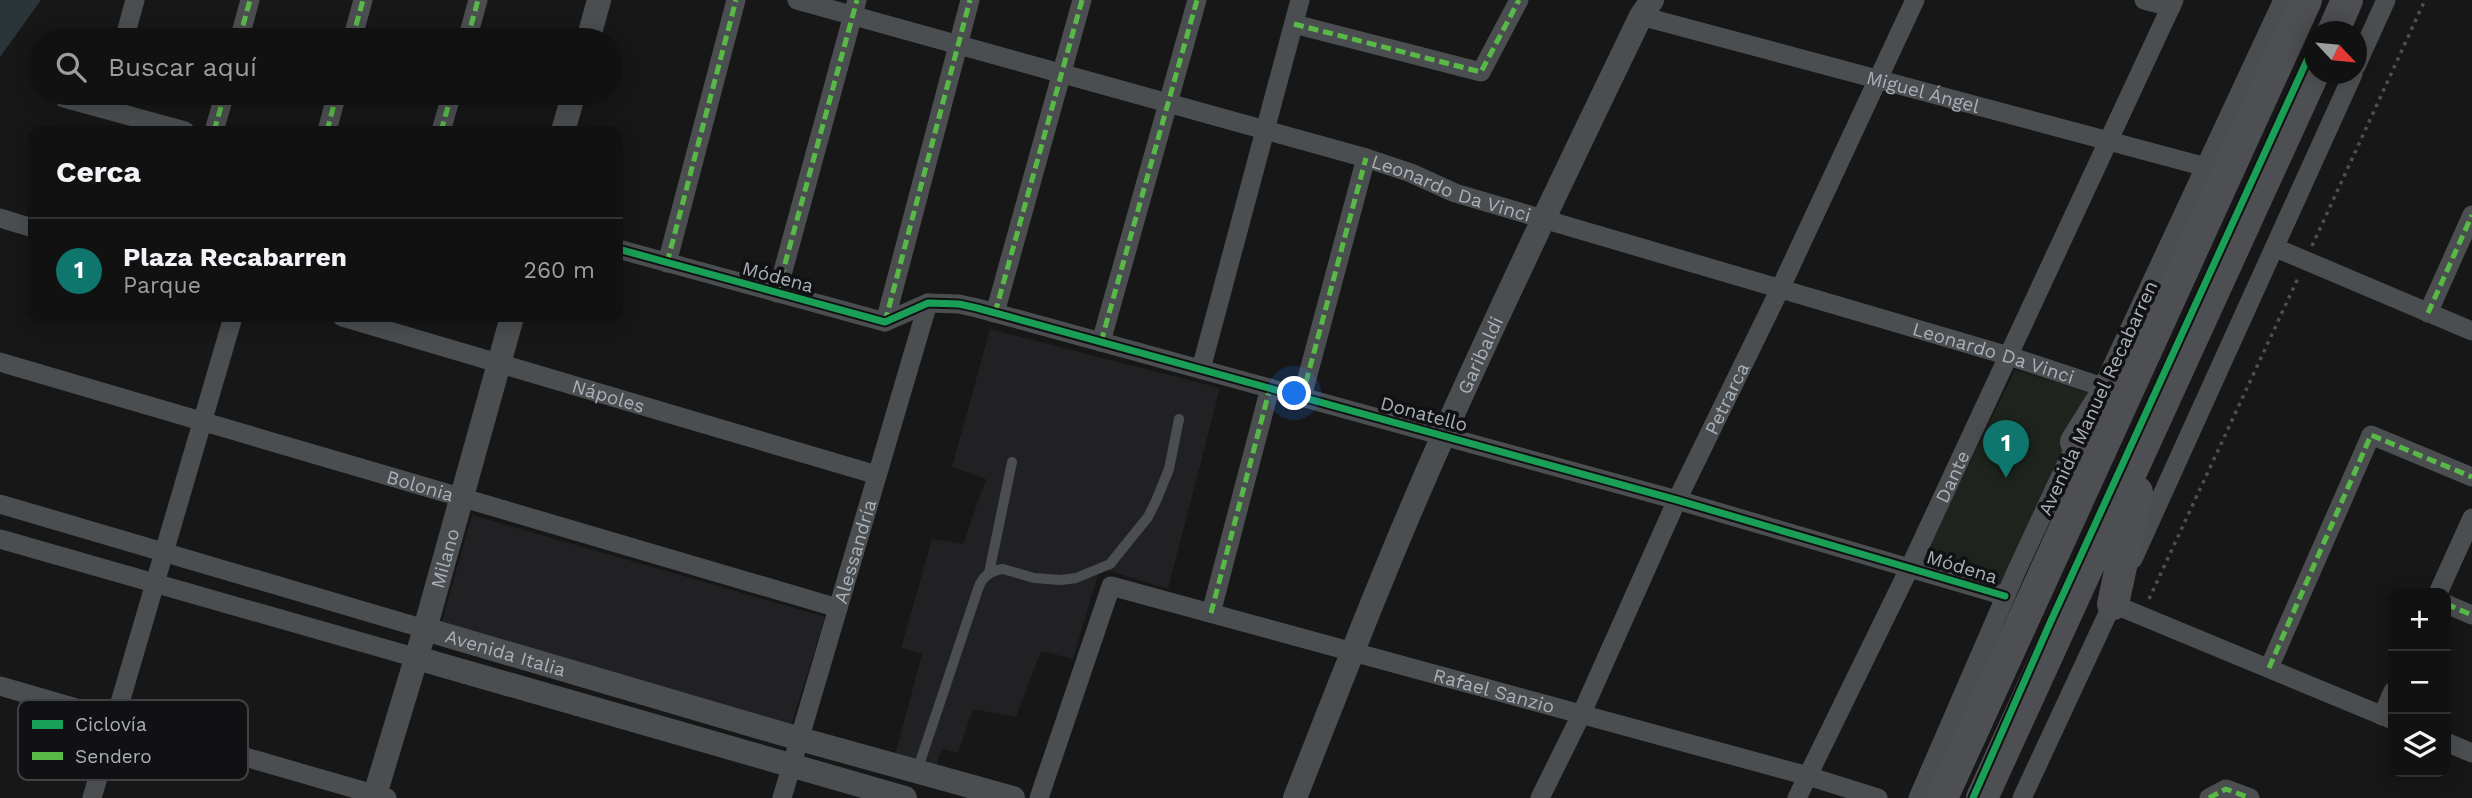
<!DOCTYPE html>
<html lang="es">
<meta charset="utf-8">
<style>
body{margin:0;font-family:"Work Sans",sans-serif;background:#1a1a1a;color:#f1f3f6}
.controls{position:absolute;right:21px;bottom:21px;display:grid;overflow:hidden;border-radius:14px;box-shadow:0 4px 18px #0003}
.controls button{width:63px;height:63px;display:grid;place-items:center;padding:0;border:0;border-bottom:2px solid #303131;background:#111;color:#f1f3f6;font:35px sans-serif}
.compass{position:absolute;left:2304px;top:21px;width:63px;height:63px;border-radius:50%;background:#111;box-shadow:0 4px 18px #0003;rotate:116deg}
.you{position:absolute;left:1295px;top:394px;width:24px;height:24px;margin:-18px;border:5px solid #fff;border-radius:50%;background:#1a73e8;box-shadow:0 0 0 10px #1a73e833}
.badge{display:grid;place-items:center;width:46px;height:46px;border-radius:50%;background:#0f766e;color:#fff;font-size:23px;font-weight:700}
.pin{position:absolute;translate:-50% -58px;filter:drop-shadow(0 2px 4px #0008)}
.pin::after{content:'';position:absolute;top:37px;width:24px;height:21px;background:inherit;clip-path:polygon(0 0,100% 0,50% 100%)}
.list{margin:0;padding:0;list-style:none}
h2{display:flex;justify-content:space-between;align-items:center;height:91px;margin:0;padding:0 28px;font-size:30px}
h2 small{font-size:23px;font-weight:400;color:#9c9d9f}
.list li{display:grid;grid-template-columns:46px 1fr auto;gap:21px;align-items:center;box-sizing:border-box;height:105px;padding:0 28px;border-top:2px solid #303131}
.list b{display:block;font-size:26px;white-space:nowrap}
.list p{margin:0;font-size:23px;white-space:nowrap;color:#9c9d9f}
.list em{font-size:23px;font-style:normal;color:#9c9d9f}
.icon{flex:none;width:38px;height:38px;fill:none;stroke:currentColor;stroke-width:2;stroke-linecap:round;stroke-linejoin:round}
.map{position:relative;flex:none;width:2472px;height:798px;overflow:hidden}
.search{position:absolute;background:#111;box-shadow:0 4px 18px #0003;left:28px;top:28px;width:595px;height:77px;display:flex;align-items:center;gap:18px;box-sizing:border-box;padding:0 24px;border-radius:38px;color:#9c9d9f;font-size:26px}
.panel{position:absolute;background:#111;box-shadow:0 4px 18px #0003;left:28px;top:126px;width:595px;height:196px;border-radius:14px}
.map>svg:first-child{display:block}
.built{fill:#212123}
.green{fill:#1e241d}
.water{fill:#2b3539}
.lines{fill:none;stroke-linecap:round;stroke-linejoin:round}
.path{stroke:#4d4e52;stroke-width:3.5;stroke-dasharray:3.5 5;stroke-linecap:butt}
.service{stroke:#4b4e50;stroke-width:10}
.minor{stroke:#4b4e50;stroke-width:19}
.tertiary{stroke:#4b4e50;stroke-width:24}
.primary{stroke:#4d4f52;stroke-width:32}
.quiet{stroke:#58b947;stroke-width:5;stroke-dasharray:10 5;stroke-linecap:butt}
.cycleway-casing{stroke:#111113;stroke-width:11}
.cycleway{stroke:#1a9f57;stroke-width:7}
.labels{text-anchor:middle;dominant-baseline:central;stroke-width:7;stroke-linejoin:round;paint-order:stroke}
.street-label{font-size:19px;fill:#a9b0b8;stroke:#111113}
.key{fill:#111113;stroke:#3f4145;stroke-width:2}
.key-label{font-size:19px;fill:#a9b0b8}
</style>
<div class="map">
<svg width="2472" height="798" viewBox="0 0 2472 798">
<rect width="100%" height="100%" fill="#171717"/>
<path class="built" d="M 990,329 L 1220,388 L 1168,589 L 1100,568 L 1073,659 L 1041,651 L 1016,717 L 973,709 L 958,753 L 942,749 L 936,766 L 895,755 L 922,654 L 901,648 L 932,539 L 963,544 L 986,479 L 952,467 Z
M 472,515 L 825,617 L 791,726 L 441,625 Z"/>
<path class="green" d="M 2015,370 L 2088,392 L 2001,585 L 1921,563 Z"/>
<path class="water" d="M 0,0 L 41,0 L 0,57 Z"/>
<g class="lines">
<path class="path" d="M 2312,246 L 2425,0
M 2149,599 L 2299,276"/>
<path class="service" d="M 989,573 L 1012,462
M 917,771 L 978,589 C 982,577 989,571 1003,569 L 1034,578 L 1061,580 L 1076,578 L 1110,564 L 1148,517 L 1156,501 L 1169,469 L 1179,419"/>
<g class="minor">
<path id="s1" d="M 797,0 L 1366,158 L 1411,173 L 1455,193 L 2009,356 L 2103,387"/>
<path d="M 2144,0 L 2171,7"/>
<path id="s2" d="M 1641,16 L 2206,167"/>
<path d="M 1294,24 L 1481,72 L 1519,0"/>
<path d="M 124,40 L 135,0"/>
<path d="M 239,40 L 250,0"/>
<path d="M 352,40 L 363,0"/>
<path d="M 467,40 L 478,0"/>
<path d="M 2356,66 L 2386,0"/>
<path d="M 64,98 L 185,131"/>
<path d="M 214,131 L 225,93"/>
<path d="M 327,131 L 337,93"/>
<path d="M 441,131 L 452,93"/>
<path d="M 0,218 L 33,228"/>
<path d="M 2276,248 L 2472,331"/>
<path d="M 618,249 L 885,322 L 928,303 L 959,304 L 977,308 L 1677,500 L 2005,596"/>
<path d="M 667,263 L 736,0"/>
<path d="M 777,293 L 857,0"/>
<path d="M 995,313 L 1082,0"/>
<path d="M 2428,313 L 2472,215"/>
<path id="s3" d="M 342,317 L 877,475"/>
<path d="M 885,322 L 970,0"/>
<path d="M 1101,342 L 1197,0"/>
<path id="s4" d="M 0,362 L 838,608"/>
<path d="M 1201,369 L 1300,0"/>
<path d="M 2103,386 L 2283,0"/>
<path d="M 1302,397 L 1366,158"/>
<path d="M 0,504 L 425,629"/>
<path d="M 0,539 L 417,658"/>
<path d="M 2133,559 L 2353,74"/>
<path d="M 2438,593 L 2472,518"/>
<path d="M 2113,604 L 2393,720"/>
<path d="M 2446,604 L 2472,615"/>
<path d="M 1211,613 L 1270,388"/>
<path d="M 2269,668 L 2371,435 L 2472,477"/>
<path d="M 0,686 L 387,798"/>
<path d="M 2382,716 L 2393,691"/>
<path d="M 2446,742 L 2472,753"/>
<path d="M 92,798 L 233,317"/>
<path id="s5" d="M 782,798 L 928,303"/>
<path id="s6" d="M 1039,798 L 1111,586 L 1808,776 L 1878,798"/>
<path id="s7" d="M 1540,798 L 1581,715 L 1677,500 L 1780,289 L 1915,0"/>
<path id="s8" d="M 1797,798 L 1910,567 L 2174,0"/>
<path d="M 1918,798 L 2016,572 L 2081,432"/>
<path d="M 2022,798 L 2116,596"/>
<path d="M 2209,798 L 2226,789 L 2250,798"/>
</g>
<g class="tertiary">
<path d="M 588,40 L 599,0"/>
<path d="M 563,131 L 574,93"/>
<path id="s9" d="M 425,629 L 800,739 L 1013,798"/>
<path d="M 417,658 L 905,798"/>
<path id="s10" d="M 374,798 L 425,629 L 512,317"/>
<path id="s11" d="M 1295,798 C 1343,676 1390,554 1444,434 C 1507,293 1574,155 1641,16 L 1652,0"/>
</g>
<path class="primary" d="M 2333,32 L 2347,0
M 2076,442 L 2116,378
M 2113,604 L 2137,492
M 1942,798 L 2306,0
M 1982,798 L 2314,72"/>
<path class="quiet" d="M 1294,24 L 1481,72 L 1519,0
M 239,40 L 250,0
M 352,40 L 363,0
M 467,40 L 478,0
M 214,131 L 225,93
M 327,131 L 337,93
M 441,131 L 452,93
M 667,263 L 736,0
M 777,293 L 857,0
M 995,313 L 1082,0
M 2428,313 L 2472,215
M 885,322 L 970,0
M 1101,342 L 1197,0
M 1302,397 L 1366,158
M 2446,604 L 2472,615
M 1211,613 L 1270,388
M 2269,668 L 2371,435 L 2472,477
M 2209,798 L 2226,789 L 2250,798"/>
<defs>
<path id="cycleway" d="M 618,249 L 885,322 L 928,303 L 959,304 L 977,308 L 1677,500 L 2005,596
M 1973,798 L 2050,623 L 2314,45"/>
</defs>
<use href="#cycleway" class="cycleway-casing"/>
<use href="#cycleway" class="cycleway"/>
</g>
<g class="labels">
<g class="street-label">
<text stroke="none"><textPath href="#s2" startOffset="292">Miguel Ángel</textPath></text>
<text stroke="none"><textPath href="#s1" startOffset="681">Leonardo Da Vinci</textPath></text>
<text transform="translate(778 277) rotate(15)">Módena</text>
<text stroke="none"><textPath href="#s1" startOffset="1248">Leonardo Da Vinci</textPath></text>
<text stroke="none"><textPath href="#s11" startOffset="480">Garibaldi</textPath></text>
<text stroke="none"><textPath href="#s3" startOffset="278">Nápoles</textPath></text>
<text transform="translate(2098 398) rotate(-65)">Avenida Manuel Recabarren</text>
<text stroke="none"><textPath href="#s7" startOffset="441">Petrarca</textPath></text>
<text transform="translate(1424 414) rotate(15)">Donatello</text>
<text stroke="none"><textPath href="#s8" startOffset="357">Dante</textPath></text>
<text stroke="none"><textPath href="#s4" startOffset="438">Bolonia</textPath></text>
<text stroke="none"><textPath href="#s5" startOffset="257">Alessandría</textPath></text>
<text stroke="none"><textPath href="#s10" startOffset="250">Milano</textPath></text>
<text transform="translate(1962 567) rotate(17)">Módena</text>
<text stroke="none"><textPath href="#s9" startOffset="84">Avenida Italia</textPath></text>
<text stroke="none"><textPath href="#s6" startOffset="621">Rafael Sanzio</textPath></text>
</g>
</g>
<rect x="18" y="700" width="230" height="80" rx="10" class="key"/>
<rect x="32" y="720" width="31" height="9" fill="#1a9f57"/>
<rect x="32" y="752" width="31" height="8" fill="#58b947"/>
<g class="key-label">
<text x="75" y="731">Ciclovía</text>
<text x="75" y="763">Sendero</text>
</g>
</svg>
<div class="controls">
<button>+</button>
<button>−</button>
<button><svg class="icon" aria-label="layers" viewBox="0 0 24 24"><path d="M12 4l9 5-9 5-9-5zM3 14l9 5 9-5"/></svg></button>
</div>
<svg class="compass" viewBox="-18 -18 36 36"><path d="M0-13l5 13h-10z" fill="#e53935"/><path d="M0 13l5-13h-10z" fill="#9c9d9f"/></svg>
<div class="you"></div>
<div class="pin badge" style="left:2006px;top:478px">1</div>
<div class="search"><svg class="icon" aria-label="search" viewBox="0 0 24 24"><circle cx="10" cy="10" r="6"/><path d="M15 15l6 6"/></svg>Buscar aquí</div>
<section class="panel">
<h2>Cerca<small></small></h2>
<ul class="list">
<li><span class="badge">1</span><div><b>Plaza Recabarren</b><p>Parque</p></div><em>260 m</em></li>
</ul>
</section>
</div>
